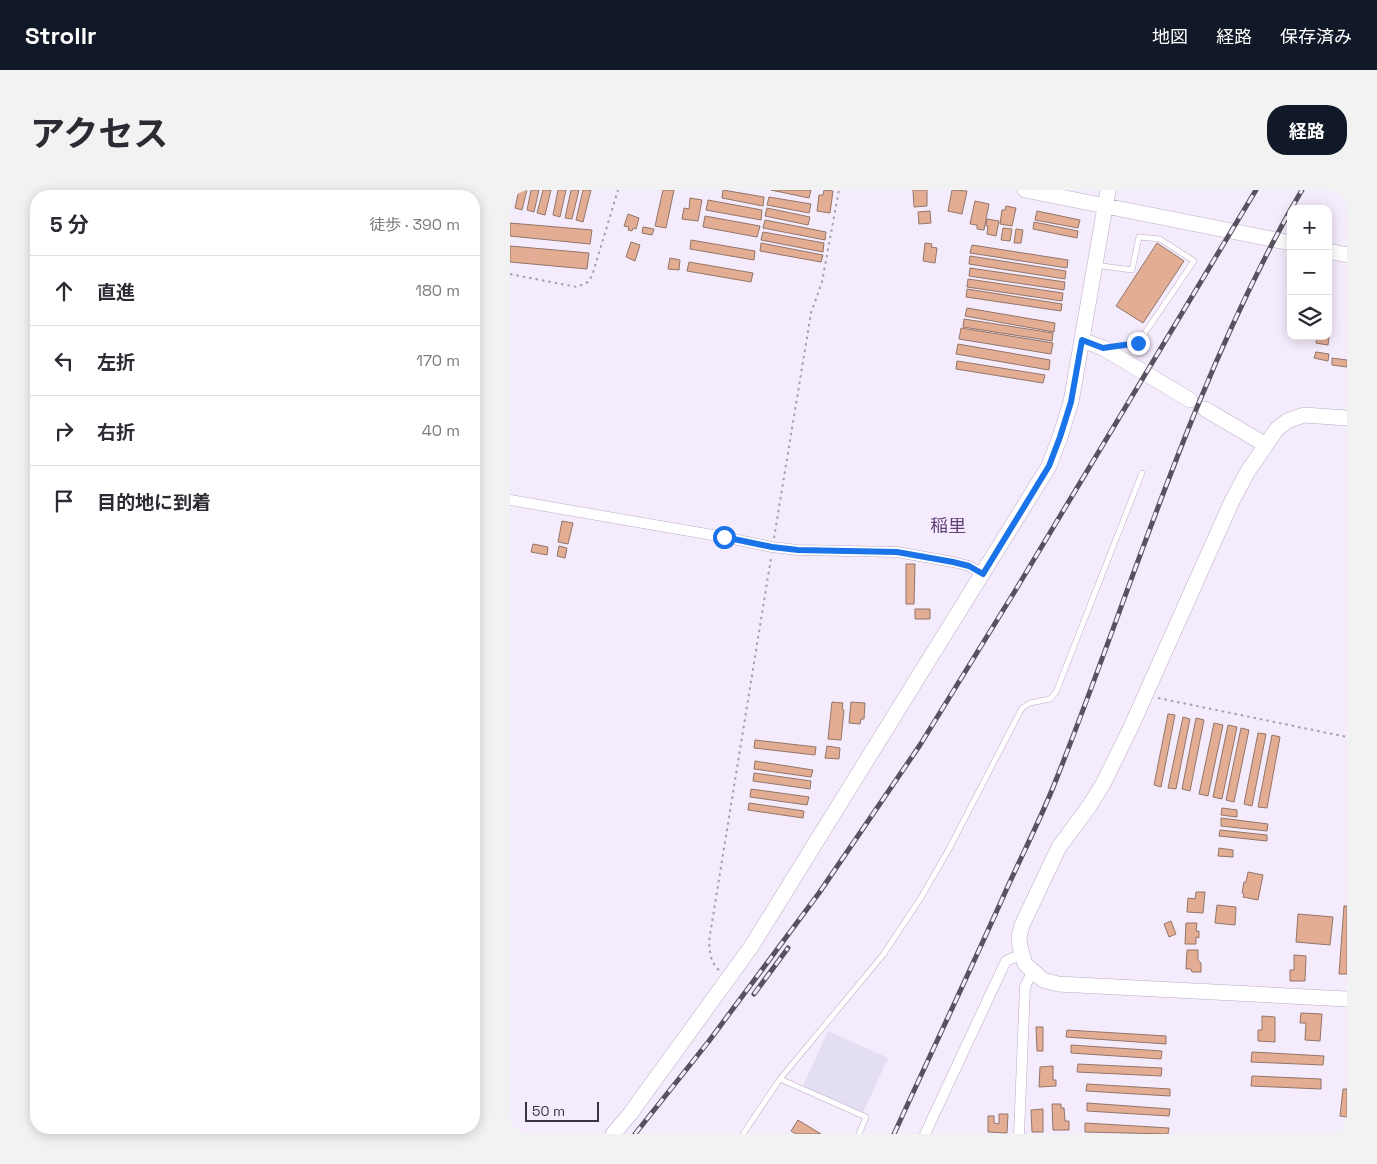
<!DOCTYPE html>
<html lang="ja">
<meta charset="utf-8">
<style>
body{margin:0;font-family:"Space Grotesk","Noto Sans JP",sans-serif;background:#f2f2f3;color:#2b2b33}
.controls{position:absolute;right:15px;top:15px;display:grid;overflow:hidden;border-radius:10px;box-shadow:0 2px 12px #0003}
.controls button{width:45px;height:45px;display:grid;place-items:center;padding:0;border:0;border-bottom:1px solid #e1e1e2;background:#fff;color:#2b2b33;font:25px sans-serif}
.scale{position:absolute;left:15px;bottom:12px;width:74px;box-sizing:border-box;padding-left:5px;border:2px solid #39333e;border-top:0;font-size:14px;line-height:18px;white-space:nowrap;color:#39333e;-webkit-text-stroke:4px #f4ebfc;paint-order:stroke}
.stop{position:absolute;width:15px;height:15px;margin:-11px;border:4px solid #1a73e8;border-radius:50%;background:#fff}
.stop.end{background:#1a73e8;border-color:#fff;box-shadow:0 1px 5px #0008}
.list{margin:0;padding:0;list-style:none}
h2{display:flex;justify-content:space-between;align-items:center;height:65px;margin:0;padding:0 20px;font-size:21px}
h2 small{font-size:16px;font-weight:400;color:#7c7c81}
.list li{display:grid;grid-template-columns:32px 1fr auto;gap:15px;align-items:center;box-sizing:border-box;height:70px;padding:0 20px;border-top:1px solid #e1e1e2}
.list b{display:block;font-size:19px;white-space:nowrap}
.list em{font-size:16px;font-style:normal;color:#7c7c81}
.icon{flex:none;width:28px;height:28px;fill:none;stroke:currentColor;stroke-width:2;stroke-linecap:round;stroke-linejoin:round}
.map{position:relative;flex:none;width:837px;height:944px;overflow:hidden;border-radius:20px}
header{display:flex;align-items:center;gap:30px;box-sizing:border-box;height:70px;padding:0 25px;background:#111827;color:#fff}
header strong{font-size:24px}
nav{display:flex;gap:28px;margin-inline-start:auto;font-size:18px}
.intro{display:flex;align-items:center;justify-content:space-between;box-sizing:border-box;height:120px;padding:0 30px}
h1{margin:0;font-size:35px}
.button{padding:12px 22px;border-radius:20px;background:#111827;color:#fff;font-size:18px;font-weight:700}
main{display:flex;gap:30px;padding:0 30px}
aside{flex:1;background:#fff;border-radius:20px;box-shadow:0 2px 12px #0003}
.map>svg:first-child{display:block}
.industrial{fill:#e4def3}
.building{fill:#e3ad94;stroke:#927568}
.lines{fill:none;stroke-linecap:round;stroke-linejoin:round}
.lane-casing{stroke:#bcacc7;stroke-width:6}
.street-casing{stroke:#bcacc7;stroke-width:11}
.secondary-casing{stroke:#bcacc7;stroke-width:16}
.path{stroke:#a69fad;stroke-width:2;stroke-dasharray:2.5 4;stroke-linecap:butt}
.lane{stroke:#fff;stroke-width:5}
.street{stroke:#fff;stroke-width:10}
.secondary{stroke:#fff;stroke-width:15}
.rail-casing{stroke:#58525e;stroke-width:5}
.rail{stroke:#f4ebfc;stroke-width:3;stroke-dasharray:9;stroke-linecap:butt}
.route{stroke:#1a73e8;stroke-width:6}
.labels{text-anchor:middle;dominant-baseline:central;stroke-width:4;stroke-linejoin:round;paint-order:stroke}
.quarter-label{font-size:18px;fill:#603f79;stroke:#f4ebfc}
</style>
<header>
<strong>Strollr</strong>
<nav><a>地図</a><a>経路</a><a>保存済み</a></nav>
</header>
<div class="intro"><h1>アクセス</h1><a class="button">経路</a></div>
<main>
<aside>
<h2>5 分<small>徒歩 · 390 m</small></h2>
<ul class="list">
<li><svg class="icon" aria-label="ahead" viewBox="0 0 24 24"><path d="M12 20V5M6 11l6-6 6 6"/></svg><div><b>直進</b></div><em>180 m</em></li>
<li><svg class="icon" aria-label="left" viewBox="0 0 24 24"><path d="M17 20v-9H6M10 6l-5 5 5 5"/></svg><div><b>左折</b></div><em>170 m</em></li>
<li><svg class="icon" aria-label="right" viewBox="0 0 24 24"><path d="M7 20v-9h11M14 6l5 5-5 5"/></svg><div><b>右折</b></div><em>40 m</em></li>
<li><svg class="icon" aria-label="arrive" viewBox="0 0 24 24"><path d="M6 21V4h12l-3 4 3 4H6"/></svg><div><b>目的地に到着</b></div></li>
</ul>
</aside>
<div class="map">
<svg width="837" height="944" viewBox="0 0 837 944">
<rect width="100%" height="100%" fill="#f4ebfc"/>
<path class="industrial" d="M 318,841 L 378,868 L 352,925 L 292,898 Z"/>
<path class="building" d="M 9,0 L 17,0 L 12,20 L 5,18 Z
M 21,0 L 29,0 L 24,22 L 17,20 Z
M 33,0 L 41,0 L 35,25 L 27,23 Z
M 48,0 L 56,0 L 50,27 L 43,25 Z
M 61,0 L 69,0 L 62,29 L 55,28 Z
M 73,0 L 81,0 L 73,32 L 66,30 Z
M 153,0 L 164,0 L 156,38 L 145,36 Z
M 213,0 L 254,7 L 253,16 L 212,8 Z
M 261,0 L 301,0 L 299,8 Z
M 314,0 L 323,1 L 320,23 L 307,21 L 309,5 L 313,5 Z
M 403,0 L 417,0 L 417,16 L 404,17 Z
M 442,0 L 457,1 L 452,24 L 438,21 Z
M 259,7 L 301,14 L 299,23 L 257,15 Z
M 180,8 L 192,10 L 188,31 L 172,29 L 174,18 L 179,19 Z
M 198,10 L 252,20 L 251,30 L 196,20 Z
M 465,11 L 479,14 L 474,40 L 467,39 L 467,35 L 460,34 Z
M 496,16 L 506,18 L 502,36 L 490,34 L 492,20 L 495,20 Z
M 257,18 L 300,27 L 298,35 L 255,26 Z
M 420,21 L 421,33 L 409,34 L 408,22 Z
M 527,21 L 570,30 L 568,38 L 525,30 Z
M 118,24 L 129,28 L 126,39 L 123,38 L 122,41 L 118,40 L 119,37 L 114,36 Z
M 195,26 L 250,36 L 247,47 L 193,37 Z
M 477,29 L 489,31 L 486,46 L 477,44 L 478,36 L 476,36 Z
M 255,30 L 316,42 L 315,50 L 253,38 Z
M 524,32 L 568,41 L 567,48 L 523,39 Z
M 0,33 L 82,40 L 80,54 L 0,46 Z
M 133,37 L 144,39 L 142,45 L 132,43 Z
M 493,38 L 502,39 L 500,51 L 491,50 Z
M 506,39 L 513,40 L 511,53 L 504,53 Z
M 253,42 L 314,53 L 313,62 L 251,50 Z
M 181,50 L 245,61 L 244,70 L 180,59 Z
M 121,52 L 130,55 L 125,71 L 116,67 Z
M 251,53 L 313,65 L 311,72 L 250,61 Z
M 415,53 L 422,54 L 421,57 L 427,58 L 425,73 L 413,71 Z
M 647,53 L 674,71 L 633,133 L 606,116 Z
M 462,55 L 558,70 L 557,78 L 460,63 Z
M 0,56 L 79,63 L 77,79 L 0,72 Z
M 460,66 L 556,81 L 555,89 L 459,74 Z
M 160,68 L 170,70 L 169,80 L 158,79 Z
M 179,72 L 243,83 L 241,92 L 177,81 Z
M 460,78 L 555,92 L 554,100 L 459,86 Z
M 458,89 L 553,103 L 552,111 L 457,97 Z
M 457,99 L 552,114 L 551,121 L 456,107 Z
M 457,118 L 545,133 L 544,142 L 455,126 Z
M 454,129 L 543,143 L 542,151 L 453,137 Z
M 451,138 L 543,153 L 541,164 L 449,149 Z
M 807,146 L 819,147 L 818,155 L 806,153 Z
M 448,154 L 540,170 L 539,180 L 446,164 Z
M 806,162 L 819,164 L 818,171 L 804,168 Z
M 822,168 L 837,170 L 837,177 L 822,175 Z
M 447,171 L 535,185 L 533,193 L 446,179 Z
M 52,331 L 63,333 L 58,354 L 48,352 Z
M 23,354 L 38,357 L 37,365 L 21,362 Z
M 49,356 L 57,358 L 55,368 L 47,366 Z
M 396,374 L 405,374 L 404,414 L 396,414 Z
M 405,419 L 420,419 L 420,429 L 405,429 Z
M 322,512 L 333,513 L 332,519 L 334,520 L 331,550 L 318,549 Z
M 341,512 L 355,513 L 354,529 L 351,529 L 350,534 L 339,533 Z
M 658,524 L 665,525 L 651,597 L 644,595 Z
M 673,527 L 680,529 L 666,599 L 658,598 Z
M 686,528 L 694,530 L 680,601 L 672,599 Z
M 704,533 L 713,535 L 698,606 L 689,604 Z
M 718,535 L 727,537 L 712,609 L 703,607 Z
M 731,538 L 739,540 L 724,612 L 716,610 Z
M 748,543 L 756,544 L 742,616 L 734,614 Z
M 762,545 L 770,547 L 757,618 L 748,617 Z
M 245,550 L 306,557 L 305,565 L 244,558 Z
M 317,556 L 330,558 L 329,569 L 315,568 Z
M 245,571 L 303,580 L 301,587 L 244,579 Z
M 244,583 L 301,591 L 300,599 L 243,591 Z
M 241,599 L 299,607 L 297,615 L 240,607 Z
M 239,613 L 294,621 L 293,628 L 238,620 Z
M 712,618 L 727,620 L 727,627 L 711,625 Z
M 711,628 L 758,634 L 757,641 L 711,636 Z
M 710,640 L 757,645 L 757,651 L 709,646 Z
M 709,658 L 723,660 L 723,667 L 708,666 Z
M 738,682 L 753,685 L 748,710 L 733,707 L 734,704 L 732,703 L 734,692 L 736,692 Z
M 686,702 L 695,702 L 693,723 L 677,722 L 678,708 L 685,709 Z
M 707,715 L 726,717 L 725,735 L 705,733 Z
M 834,716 L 837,716 L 837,784 L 829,784 Z
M 788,724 L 823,727 L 820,755 L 786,752 Z
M 661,731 L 666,744 L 659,747 L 654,734 Z
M 676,733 L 687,733 L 686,741 L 689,741 L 689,748 L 686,747 L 686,754 L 675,754 Z
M 677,760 L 688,760 L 688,770 L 691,773 L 691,782 L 682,782 L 681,779 L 676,779 Z
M 784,765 L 796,766 L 795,791 L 780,791 L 780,780 L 784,780 Z
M 791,823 L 812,824 L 810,851 L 795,850 L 796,833 L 790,833 Z
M 752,826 L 765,827 L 765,852 L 748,851 L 748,840 L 752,840 Z
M 526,837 L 533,837 L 533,861 L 527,861 Z
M 557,840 L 656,846 L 656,854 L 556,847 Z
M 561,855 L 652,861 L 651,869 L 561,863 Z
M 742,862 L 814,866 L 813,875 L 741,872 Z
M 568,874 L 652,878 L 651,886 L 567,882 Z
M 543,876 L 543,890 L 546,890 L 546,896 L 529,897 L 530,877 Z
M 742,886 L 811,889 L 811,899 L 741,896 Z
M 577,894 L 660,899 L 660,906 L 576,901 Z
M 833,899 L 837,899 L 837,927 L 830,926 Z
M 577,913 L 660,919 L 659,926 L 577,921 Z
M 542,914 L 551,914 L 551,918 L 554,918 L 555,931 L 559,931 L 559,940 L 543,940 Z
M 533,919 L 533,942 L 522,942 L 521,920 Z
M 489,924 L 498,924 L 497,943 L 478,942 L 478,926 L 484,926 L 484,933 L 489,934 Z
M 288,930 L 311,944 L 286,944 L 281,941 Z
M 575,933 L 659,938 L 658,944 L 575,942 Z"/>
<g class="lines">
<defs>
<path id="lane" d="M 585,75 L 622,80 L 629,47 L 650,49 L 684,71 L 628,153 L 599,158
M 270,889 L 356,927 L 349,944
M 233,944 L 270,889 L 373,765 L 412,706 L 440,657 L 512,518 L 520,513 L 540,509 L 546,502 L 632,283"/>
<path id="street" d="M 0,310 L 214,347 L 262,357 L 288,360 L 387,362 L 443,372 L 459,376 L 473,384
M 415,944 L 493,777 L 496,771 L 512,764
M 509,944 L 515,797 L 522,782"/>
<path id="secondary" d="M 515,0 L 781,53
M 818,61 L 837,65
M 572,150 L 593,158 L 680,210
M 695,219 L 756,255
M 837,228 L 794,225 L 777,231 L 767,239 L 738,281 L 722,311 L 621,537 L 593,594 L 578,618 L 549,657 L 512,735 L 509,747 L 510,757 L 515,774 L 533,790 L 548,794 L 837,809
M 103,944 L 120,924 L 241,757 L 539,276 L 550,247 L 561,212 L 598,0"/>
</defs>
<use href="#lane" class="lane-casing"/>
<use href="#street" class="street-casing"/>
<use href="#secondary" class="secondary-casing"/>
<path class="path" d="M 0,84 L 67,97 L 78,92 L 82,86 L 108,0
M 264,348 L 301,123 L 312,92 L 329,0
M 648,508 L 837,547
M 209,780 C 200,772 200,762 199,751 L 261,368"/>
<use href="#lane" class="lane"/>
<use href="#street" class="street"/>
<use href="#secondary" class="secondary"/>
<defs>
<path id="rail" d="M 781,19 L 792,0
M 244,804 L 278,758
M 125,944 L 199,851 L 309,703 L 410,555 L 505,401 L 746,0
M 384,944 C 422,861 461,779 498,696 C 514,661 532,626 546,590 C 622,399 680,200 781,19"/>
</defs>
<use href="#rail" class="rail-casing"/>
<use href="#rail" class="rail"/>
</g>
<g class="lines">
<path class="route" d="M 214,347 L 262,357 L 288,360 L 387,362 L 443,372 L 459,376 L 473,384 L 539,276 L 550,247 L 561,212 L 572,150 L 593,158 L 628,153"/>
</g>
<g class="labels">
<g class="quarter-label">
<text x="438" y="335">稲里</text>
</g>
</g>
</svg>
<div class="controls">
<button>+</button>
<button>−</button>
<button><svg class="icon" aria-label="layers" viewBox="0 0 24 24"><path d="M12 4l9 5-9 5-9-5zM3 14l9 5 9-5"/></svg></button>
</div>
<div class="scale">50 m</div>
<div class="stop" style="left:214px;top:347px"></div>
<div class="stop end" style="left:628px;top:153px"></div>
</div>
</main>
